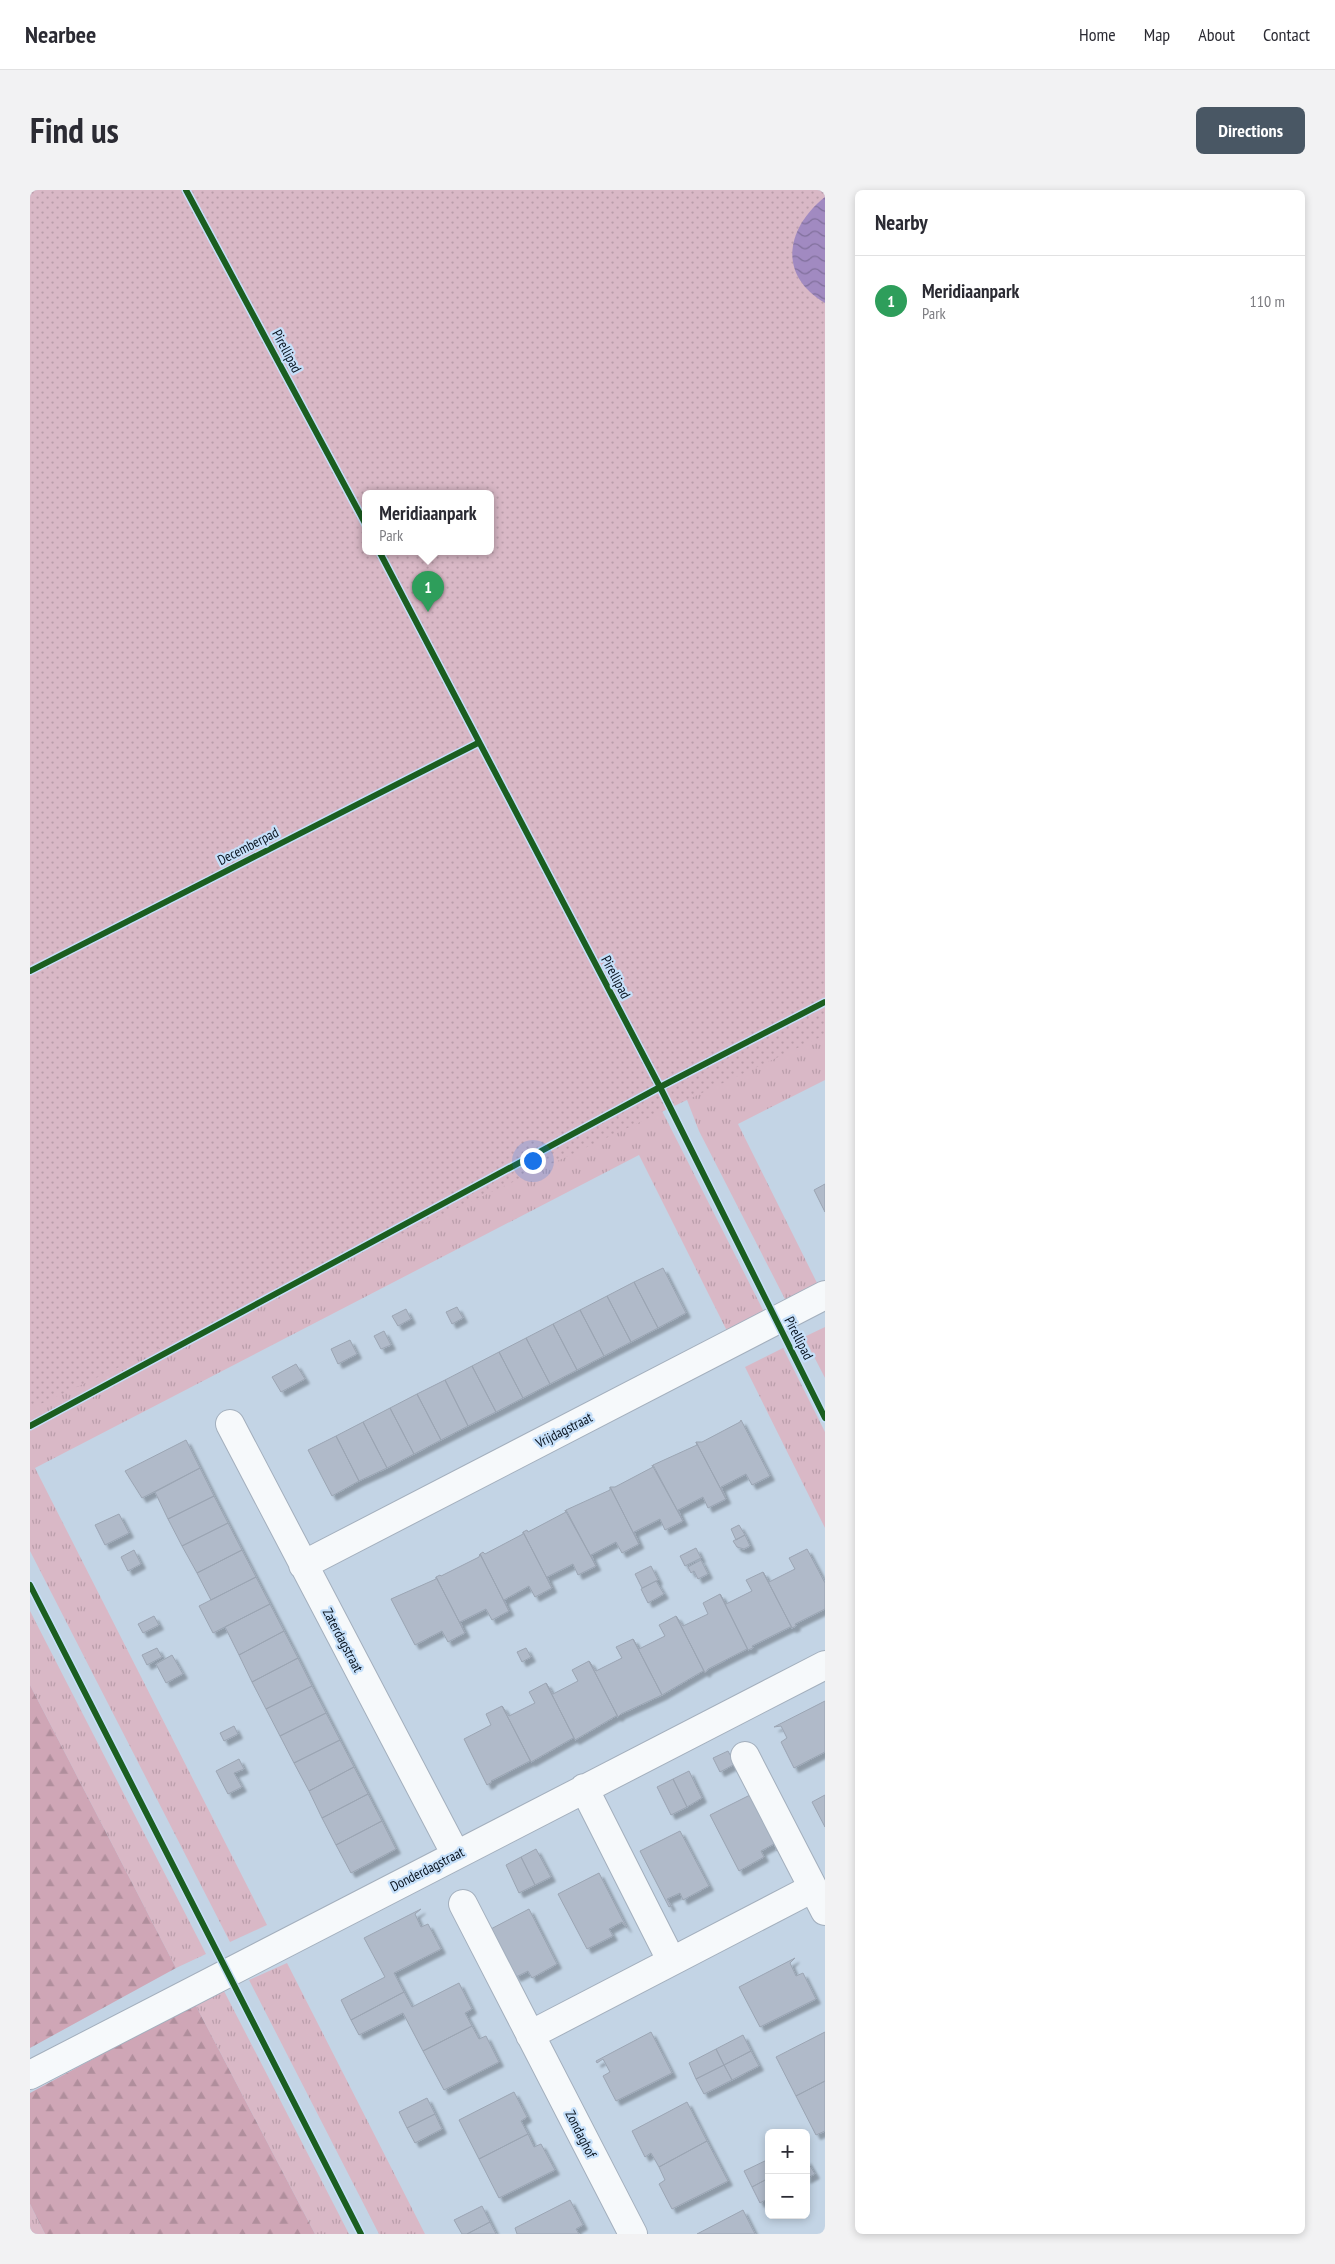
<!DOCTYPE html>
<meta charset="utf-8">
<style>
body{margin:0;font-family:"PT Sans Narrow",sans-serif;background:#f2f2f3;color:#2b2b33}
.controls{position:absolute;right:15px;bottom:15px;display:grid;overflow:hidden;border-radius:8px;box-shadow:0 2px 8px #0003}
.controls button{width:45px;height:45px;display:grid;place-items:center;padding:0;border:0;border-bottom:1px solid #e1e1e2;background:#fff;color:#2b2b33;font:25px sans-serif}
.you{position:absolute;left:502px;top:970px;width:18px;height:18px;margin:-12px;border:4px solid #fff;border-radius:50%;background:#1a73e8;box-shadow:0 0 0 8px #1a73e833}
.badge{display:grid;place-items:center;width:32px;height:32px;border-radius:50%;background:#495764;color:#fff;font-size:16px;font-weight:700}
.pin{position:absolute;translate:-50% -41px;filter:drop-shadow(0 1px 2px #0008)}
.pin::after{content:'';position:absolute;top:26px;width:18px;height:15px;background:inherit;clip-path:polygon(0 0,100% 0,50% 100%)}
.popup{position:absolute;left:332px;top:300px;width:132px;height:65px;box-sizing:border-box;display:grid;place-content:center;border-radius:8px;background:#fff;filter:drop-shadow(0 1px 4px #0005);font-size:16px;white-space:nowrap;color:#7c7c81}
.popup b{font-size:19px;color:#2b2b33}
.popup::after{content:'';position:absolute;left:50%;top:100%;margin-left:-10px;border:10px solid transparent;border-top-color:#fff}
.list{margin:0;padding:0;list-style:none}
h2{display:flex;justify-content:space-between;align-items:center;height:65px;margin:0;padding:0 20px;font-size:21px}
h2 small{font-size:16px;font-weight:400;color:#7c7c81}
.list li{display:grid;grid-template-columns:32px 1fr auto;gap:15px;align-items:center;box-sizing:border-box;height:90px;padding:0 20px;border-top:1px solid #e1e1e2}
.list b{display:block;font-size:19px;white-space:nowrap}
.list p{margin:0;font-size:16px;white-space:nowrap;color:#7c7c81}
.list em{font-size:16px;font-style:normal;color:#7c7c81}
.map{position:relative;flex:none;width:795px;height:2044px;overflow:hidden;border-radius:8px}
header{display:flex;align-items:center;gap:30px;box-sizing:border-box;height:70px;padding:0 25px;background:#fff;border-bottom:1px solid #e1e1e2}
header strong{font-size:24px}
nav{display:flex;gap:28px;margin-inline-start:auto;font-size:18px}
.intro{display:flex;align-items:center;justify-content:space-between;box-sizing:border-box;height:120px;padding:0 30px}
h1{margin:0;font-size:35px}
.button{padding:12px 22px;border-radius:8px;background:#495764;color:#fff;font-size:18px;font-weight:700}
main{display:flex;gap:30px;padding:0 30px}
aside{flex:1;background:#fff;border-radius:8px;box-shadow:0 2px 8px #0003}
.map>svg:first-child{display:block}
.grass{fill:url(#grass-tufts)}
.forest{fill:url(#forest-firs)}
.park{fill:url(#park-dots);fill-rule:evenodd}
.water{fill:url(#water-waves)}
.building{fill:#b0bac9;stroke:#9ba5b3;filter:url(#shadow)}
.lines{fill:none;stroke-linecap:round;stroke-linejoin:round}
.street-casing{stroke:#a3afbd;stroke-width:30}
.street{stroke:#f6f9fb;stroke-width:28}
.cycleway-casing{stroke:#c6e0fa;stroke-width:9}
.cycleway{stroke:#1b5e20;stroke-width:6}
.labels{text-anchor:middle;dominant-baseline:central;stroke-width:4.5;stroke-linejoin:round;paint-order:stroke}
.street-label{font-size:14px;fill:#08131f;stroke:#c6e0fa}
</style>
<header>
<strong>Nearbee</strong>
<nav><a>Home</a><a>Map</a><a>About</a><a>Contact</a></nav>
</header>
<div class="intro"><h1>Find us</h1><a class="button">Directions</a></div>
<main>
<div class="map">
<svg width="795" height="2044" viewBox="0 0 795 2044">
<defs>
<pattern id="grass-tufts" width="24" height="20" patternUnits="userSpaceOnUse" patternTransform="scale(1.25)"><rect width="24" height="20" fill="#d9b8c6"/><path d="M3 7l-1-3M5 7V3M7 7l1-3M15 17l-1-3M17 17v-4M19 17l1-3" fill="none" stroke="#b99daa"/></pattern>
<pattern id="forest-firs" width="22" height="20" patternUnits="userSpaceOnUse" patternTransform="scale(1.25)"><rect width="22" height="20" fill="#cfa6b6"/><path d="M5 1l3.5 6h-7zM16 11l3.5 6h-7z" fill="#b08e9c"/></pattern>
<pattern id="park-dots" width="8" height="8" patternUnits="userSpaceOnUse" patternTransform="scale(1.25)"><rect width="8" height="8" fill="#d9b8c6"/><path d="M2 2h.1M6 6h.1" fill="none" stroke="#b99daa" stroke-width="1.8" stroke-linecap="round"/></pattern>
<pattern id="water-waves" width="16" height="10" patternUnits="userSpaceOnUse" patternTransform="scale(1.25)"><rect width="16" height="10" fill="#a18ac1"/><path d="M0 5q4-4 8 0t8 0" fill="none" stroke="#81709c"/></pattern>
<filter id="shadow"><feDropShadow dx="4.5" dy="4.5" stdDeviation="1" flood-color="#0004"/></filter>
</defs>
<rect width="100%" height="100%" fill="#c3d4e5"/>
<path class="grass" d="M 795,823 L 795,890 L 708,934 L 790,1099 L 758,1115 L 669,941 L 652,897 Z
M 626,909 L 736,1126 L 699,1145 L 609,965 L 5,1278 L 237,1735 L 200,1752 L 0,1361 L 0,1178 Z
M 795,1137 L 795,1188 L 774,1147 Z
M 753,1158 L 795,1242 L 795,1338 L 715,1177 Z
M 0,1421 L 176,1764 L 146,1778 L 0,1495 Z
M 257,1773 L 395,2044 L 349,2044 L 219,1790 Z
M 194,1801 L 319,2044 L 285,2044 L 165,1814 Z
M 0,2014 L 15,2044 L 0,2044 Z"/>
<path class="forest" d="M 0,1495 L 146,1778 L 0,1858 Z
M 165,1814 L 285,2044 L 15,2044 L 0,2014 L 0,1903 Z"/>
<path class="park" d="M 0,0 L 795,0 L 795,845 L 0,1219 ZM 336,303 L 460,303 L 460,361 L 336,361 Z"/>
<path class="water" d="M 795,7 L 795,113 C 747,85 756,38 795,7 Z"/>
<path class="building" d="M 795,994 L 795,1022 L 784,1000 Z
M 633,1078 L 656,1123 L 628,1138 L 604,1092 Z
M 604,1092 L 628,1138 L 601,1152 L 577,1106 Z
M 577,1106 L 601,1152 L 574,1166 L 550,1120 Z
M 427,1117 L 433,1128 L 422,1134 L 416,1122 Z
M 376,1119 L 381,1129 L 368,1136 L 362,1126 Z
M 550,1120 L 574,1166 L 547,1180 L 523,1134 Z
M 523,1134 L 547,1180 L 520,1194 L 496,1148 Z
M 354,1141 L 361,1155 L 351,1159 L 344,1146 Z
M 496,1148 L 520,1194 L 493,1208 L 469,1162 Z
M 320,1150 L 327,1164 L 308,1174 L 301,1159 Z
M 469,1162 L 493,1208 L 466,1222 L 442,1176 Z
M 266,1174 L 275,1189 L 251,1202 L 242,1187 Z
M 442,1176 L 466,1222 L 438,1236 L 415,1190 Z
M 415,1190 L 438,1236 L 411,1250 L 387,1204 Z
M 387,1204 L 411,1250 L 384,1264 L 360,1218 Z
M 360,1218 L 384,1264 L 357,1278 L 333,1232 Z
M 711,1230 L 740,1286 L 722,1295 L 716,1284 L 691,1297 L 696,1309 L 666,1252 L 672,1252 L 710,1232 Z
M 333,1232 L 357,1278 L 329,1291 L 306,1246 Z
M 306,1246 L 329,1291 L 302,1306 L 278,1260 Z
M 156,1250 L 170,1278 L 112,1308 L 95,1281 Z
M 666,1252 L 696,1309 L 678,1318 L 673,1307 L 648,1320 L 653,1331 L 623,1275 L 667,1255 Z
M 622,1275 L 653,1331 L 635,1340 L 630,1329 L 604,1342 L 609,1354 L 580,1297 L 585,1297 L 623,1277 Z
M 170,1278 L 184,1306 L 138,1329 L 125,1302 Z
M 580,1297 L 609,1354 L 592,1363 L 586,1352 L 561,1365 L 566,1376 L 536,1320 L 580,1300 Z
M 184,1306 L 198,1333 L 152,1356 L 138,1329 Z
M 535,1320 L 566,1376 L 548,1385 L 543,1374 L 517,1387 L 522,1398 L 493,1342 L 497,1340 L 498,1342 L 536,1322 Z
M 89,1324 L 99,1343 L 75,1355 L 65,1335 Z
M 198,1333 L 212,1360 L 167,1383 L 152,1356 Z
M 709,1335 L 715,1345 L 706,1350 L 701,1339 Z
M 493,1342 L 522,1398 L 505,1407 L 499,1396 L 474,1410 L 479,1421 L 450,1364 L 453,1362 L 455,1364 L 493,1344 Z
M 715,1345 L 720,1356 L 714,1359 L 707,1357 L 703,1351 Z
M 666,1358 L 671,1368 L 655,1376 L 650,1366 Z
M 777,1359 L 795,1393 L 795,1419 L 765,1434 L 766,1436 L 762,1438 L 733,1382 L 739,1392 L 765,1379 L 759,1368 Z
M 104,1360 L 111,1374 L 98,1381 L 91,1367 Z
M 212,1360 L 226,1387 L 181,1410 L 167,1383 Z
M 450,1364 L 479,1421 L 462,1430 L 456,1419 L 430,1432 L 435,1443 L 406,1387 L 410,1385 L 411,1386 L 449,1367 Z
M 671,1370 L 678,1384 L 668,1389 L 664,1381 L 661,1383 L 658,1377 Z
M 621,1376 L 628,1390 L 612,1398 L 605,1384 Z
M 733,1382 L 762,1438 L 760,1437 L 722,1456 L 723,1458 L 718,1460 L 690,1404 L 696,1414 L 722,1401 L 716,1390 Z
M 226,1387 L 240,1414 L 183,1443 L 169,1416 Z
M 406,1387 L 435,1443 L 418,1452 L 412,1441 L 385,1455 L 361,1409 L 406,1389 Z
M 626,1391 L 634,1404 L 618,1413 L 611,1399 Z
M 690,1404 L 718,1460 L 717,1459 L 678,1479 L 675,1483 L 646,1426 L 653,1436 L 678,1424 L 673,1413 Z
M 240,1414 L 254,1441 L 209,1465 L 195,1437 Z
M 124,1426 L 129,1435 L 113,1443 L 108,1434 Z
M 646,1426 L 675,1483 L 673,1481 L 632,1505 L 603,1449 L 609,1459 L 635,1446 L 629,1435 Z
M 254,1441 L 268,1468 L 222,1492 L 209,1465 Z
M 603,1449 L 632,1505 L 591,1524 L 588,1527 L 559,1471 L 566,1481 L 592,1468 L 586,1457 Z
M 127,1458 L 132,1467 L 117,1475 L 112,1465 Z
M 496,1458 L 501,1467 L 492,1472 L 487,1462 Z
M 142,1465 L 153,1484 L 136,1493 L 126,1474 Z
M 268,1468 L 282,1496 L 236,1519 L 222,1492 Z
M 559,1471 L 588,1527 L 586,1526 L 545,1550 L 516,1493 L 523,1504 L 548,1491 L 542,1480 Z
M 516,1493 L 545,1550 L 543,1548 L 501,1572 L 472,1516 L 479,1526 L 505,1513 L 499,1502 Z
M 282,1496 L 296,1523 L 250,1546 L 236,1519 Z
M 795,1511 L 795,1562 L 764,1578 L 751,1552 L 757,1548 L 751,1536 L 744,1537 Z
M 472,1516 L 501,1572 L 500,1571 L 461,1591 L 462,1592 L 457,1595 L 434,1549 L 461,1535 L 456,1524 Z
M 296,1523 L 310,1550 L 264,1573 L 250,1546 Z
M 204,1536 L 208,1544 L 194,1551 L 190,1543 Z
M 310,1550 L 324,1577 L 279,1601 L 264,1573 Z
M 698,1561 L 705,1574 L 690,1582 L 683,1568 Z
M 209,1569 L 214,1579 L 204,1583 L 212,1597 L 198,1604 L 186,1581 Z
M 324,1577 L 338,1604 L 292,1628 L 279,1601 Z
M 659,1581 L 672,1608 L 657,1617 L 643,1589 Z
M 643,1589 L 657,1617 L 641,1625 L 627,1597 Z
M 338,1604 L 352,1631 L 306,1655 L 292,1628 Z
M 720,1605 L 749,1660 L 747,1661 L 744,1654 L 731,1661 L 734,1667 L 709,1681 L 680,1625 Z
M 795,1605 L 795,1637 L 782,1612 Z
M 352,1631 L 366,1659 L 321,1683 L 306,1655 Z
M 650,1641 L 679,1696 L 653,1710 L 650,1703 L 637,1709 L 641,1716 L 639,1717 L 610,1661 Z
M 506,1659 L 521,1687 L 505,1695 L 491,1667 Z
M 491,1667 L 505,1695 L 489,1703 L 476,1675 Z
M 569,1683 L 597,1738 L 592,1732 L 579,1739 L 583,1746 L 557,1759 L 528,1704 Z
M 391,1719 L 385,1724 L 391,1737 L 398,1734 L 411,1759 L 364,1783 L 374,1802 L 321,1830 L 311,1810 L 355,1787 L 334,1748 Z
M 499,1719 L 527,1774 L 502,1788 L 498,1781 L 486,1787 L 459,1740 Z
M 765,1768 L 760,1773 L 766,1786 L 773,1783 L 786,1809 L 730,1837 L 709,1797 Z
M 429,1793 L 442,1819 L 435,1823 L 442,1836 L 393,1861 L 373,1823 L 329,1845 L 321,1830 L 374,1802 L 382,1817 Z
M 442,1836 L 449,1849 L 456,1846 L 469,1872 L 414,1900 L 393,1861 Z
M 621,1842 L 642,1883 L 586,1911 L 573,1886 L 580,1882 L 573,1869 L 567,1873 L 566,1871 Z
M 795,1842 L 795,1891 L 766,1906 L 746,1867 Z
M 713,1845 L 721,1861 L 694,1875 L 686,1859 Z
M 686,1859 L 694,1875 L 666,1889 L 659,1873 Z
M 721,1861 L 729,1876 L 702,1890 L 694,1875 Z
M 694,1875 L 702,1890 L 674,1904 L 666,1889 Z
M 795,1891 L 795,1941 L 786,1945 L 766,1906 Z
M 484,1902 L 497,1927 L 491,1931 L 498,1944 L 449,1969 L 429,1930 Z
M 397,1908 L 405,1924 L 377,1938 L 369,1922 Z
M 657,1912 L 677,1951 L 629,1977 L 621,1963 L 615,1967 L 602,1941 Z
M 405,1924 L 412,1939 L 385,1953 L 377,1938 Z
M 498,1944 L 504,1957 L 511,1954 L 525,1980 L 469,2008 L 449,1969 Z
M 677,1951 L 698,1991 L 642,2019 L 629,1994 L 635,1990 L 629,1977 Z
M 739,1969 L 739,1988 L 722,1997 L 714,1981 Z
M 776,1969 L 785,1984 L 776,1989 Z
M 739,1988 L 739,2008 L 730,2013 L 722,1997 Z
M 540,2010 L 553,2035 L 546,2039 L 549,2044 L 487,2044 L 485,2038 Z
M 452,2016 L 460,2032 L 437,2044 L 432,2044 L 424,2030 Z
M 713,2020 L 725,2044 L 667,2044 Z
M 460,2032 L 466,2044 L 437,2044 Z"/>
<g class="lines">
<defs>
<path id="street" d="M 200,1234 L 426,1665
M 273,1375 L 795,1105
M 715,1566 L 795,1721
M 554,1598 L 641,1770
M 433,1714 L 603,2044
M 500,1845 L 783,1698
M 0,1885 L 795,1475"/>
</defs>
<use href="#street" class="street-casing"/>
<use href="#street" class="street"/>
<defs>
<path id="cycleway" d="M 156,0 L 336,335
M 349,361 L 630,897 L 795,1228
M 0,781 L 448,553
M 0,1236 L 630,897 L 795,812
M 0,1395 L 331,2044"/>
</defs>
<use href="#cycleway" class="cycleway-casing"/>
<use href="#cycleway" class="cycleway"/>
</g>
<g class="labels">
<g class="street-label">
<text transform="translate(257 161) rotate(62)">Pirellipad</text>
<text transform="translate(218 656) rotate(-27)">Decemberpad</text>
<text transform="translate(586 787) rotate(62)">Pirellipad</text>
<text transform="translate(769 1148) rotate(63)">Pirellipad</text>
<text transform="translate(534 1240) rotate(-27)">Vrijdagstraat</text>
<text transform="translate(313 1450) rotate(62)">Zaterdagstraat</text>
<text transform="translate(397 1679) rotate(-27)">Donderdagstraat</text>
<text transform="translate(551 1944) rotate(63)">Zondaghof</text>
</g>
</g>
</svg>
<div class="controls">
<button>+</button>
<button>−</button>
</div>
<div class="you"></div>
<div class="pin badge" style="left:398px;top:422px;background:#2e9e5b">1</div>
<div class="popup"><b>Meridiaanpark</b>Park</div>
</div>
<aside>
<h2>Nearby<small></small></h2>
<ul class="list">
<li><span class="badge" style="background:#2e9e5b">1</span><div><b>Meridiaanpark</b><p>Park</p></div><em>110 m</em></li>
</ul>
</aside>
</main>
